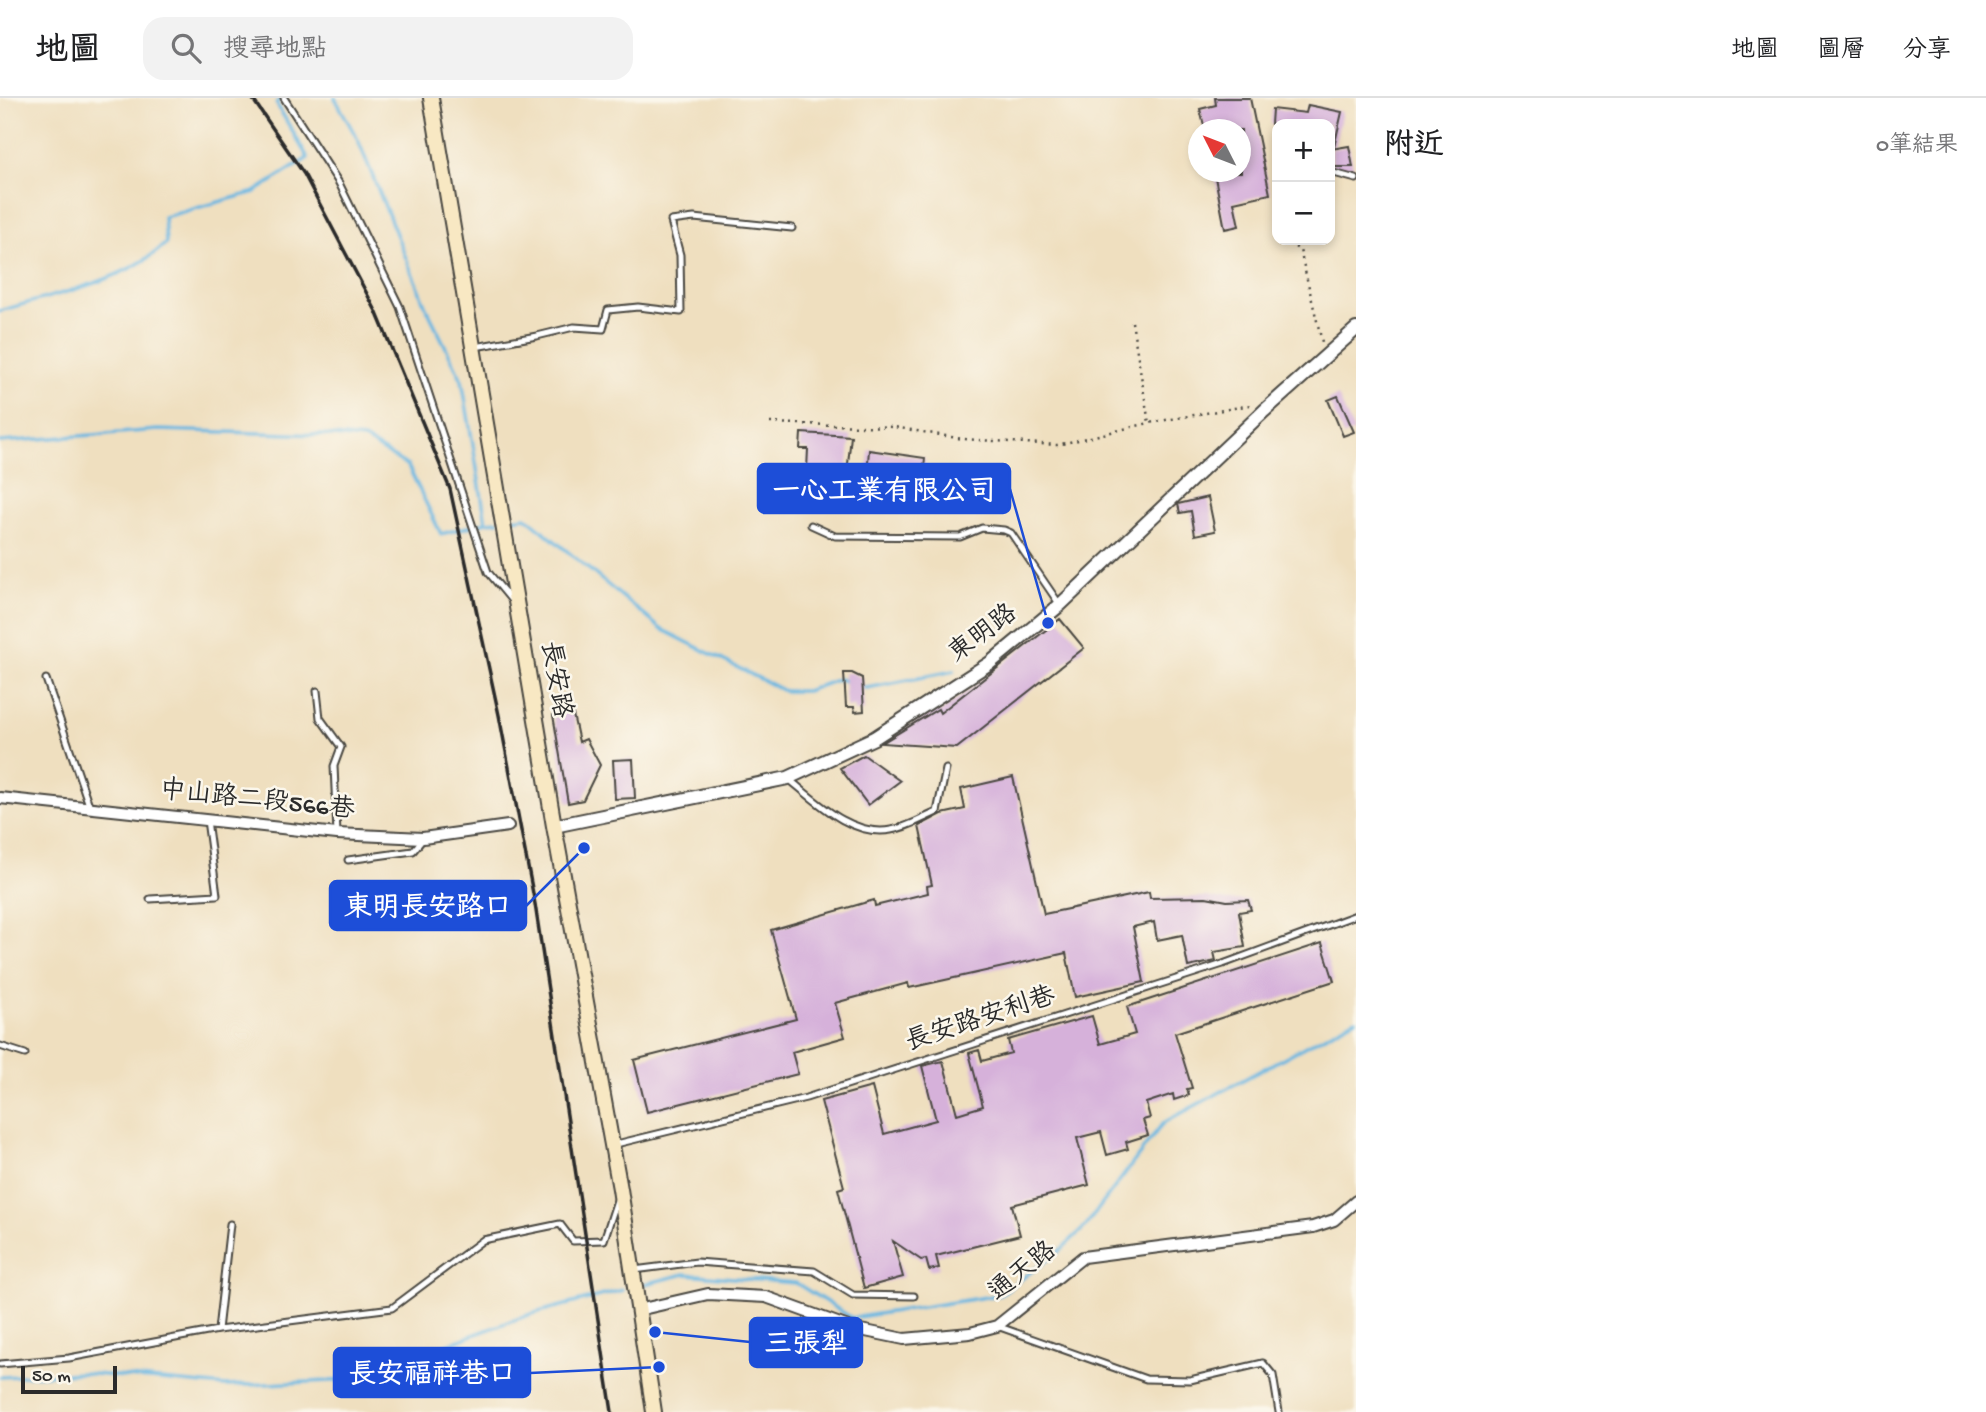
<!DOCTYPE html>
<html lang="zh-TW">
<meta charset="utf-8">
<style>
body{margin:0;font-family:"Gochi Hand","LXGW WenKai TC",sans-serif;background:#f2f2f2;color:#202124}
.controls{position:absolute;right:21px;top:21px;display:grid;overflow:hidden;border-radius:14px;box-shadow:0 4px 10px #0003}
.controls button{width:63px;height:63px;display:grid;place-items:center;padding:0;border:0;border-bottom:2px solid #e0e0e0;background:#fff;color:#202124;font:35px sans-serif}
.compass{position:absolute;left:1188px;top:21px;width:63px;height:63px;border-radius:50%;background:#fff;box-shadow:0 4px 10px #0003;rotate:312deg}
.scale{position:absolute;left:21px;bottom:18px;width:96px;box-sizing:border-box;padding-left:7px;border:4px solid #2b2b2b;border-top:0;font-size:19px;line-height:24px;white-space:nowrap;color:#2b2b2b;-webkit-text-stroke:5px #fbf7ec;paint-order:stroke}
.list{margin:0;padding:0;list-style:none}
h2{display:flex;justify-content:space-between;align-items:center;height:91px;margin:0;padding:0 28px;font-size:30px}
h2 small{font-size:23px;font-weight:400;color:#757577}
.icon{flex:none;width:38px;height:38px;fill:none;stroke:currentColor;stroke-width:2;stroke-linecap:round;stroke-linejoin:round}
.map{position:relative;flex:none;width:1356px;height:1314px;overflow:hidden}
header{display:flex;align-items:center;gap:42px;box-sizing:border-box;height:98px;padding:0 35px;background:#fff;border-bottom:2px solid #e0e0e0}
header strong{font-size:33px}
nav{display:flex;gap:38px;margin-inline-start:auto;font-size:24px}
.search{width:490px;height:63px;background:#f2f2f2;display:flex;align-items:center;gap:18px;box-sizing:border-box;padding:0 24px;border-radius:21px;color:#757577;font-size:26px}
main{display:flex}
aside{flex:1;background:#fff}
.map>svg:first-child{display:block}
.lines{fill:none;stroke-linecap:round;stroke-linejoin:round}
.stream{stroke:#66b6e1;stroke-width:3.5}
.building{fill:#d6b1da}
.service-casing{stroke:#484641;stroke-width:9}
.minor-casing{stroke:#484641;stroke-width:14}
.tertiary-casing{stroke:#484641;stroke-width:16}
.secondary-casing{stroke:#484641;stroke-width:18}
.path{stroke:#484641;stroke-width:2.5;stroke-dasharray:2 5;stroke-linecap:butt}
.service{stroke:#fff;stroke-width:5}
.minor{stroke:#fff;stroke-width:10}
.tertiary{stroke:#fff;stroke-width:12}
.secondary{stroke:#f8e8c3;stroke-width:14}
.rail{stroke:#2b2b2b;stroke-width:3.5}
.labels{text-anchor:middle;dominant-baseline:central;stroke-width:5;stroke-linejoin:round;paint-order:stroke}
.street-label{font-size:26px;fill:#2b2b2b;stroke:#fbf7ec}
.leader{fill:none;stroke:#1d4ed8;stroke-width:2.5}
.callout-dot{fill:#1d4ed8;stroke:#fbf7ec;stroke-width:2.5}
.callout{fill:#1d4ed8;stroke:#1d4ed8;stroke-width:2.5}
.callout-label{font-size:28px;text-anchor:middle;font-weight:bold;fill:#fff}
</style>
<header>
<strong>地圖</strong>
<div class="search"><svg class="icon" aria-label="search" viewBox="0 0 24 24"><circle cx="10" cy="10" r="6"/><path d="M15 15l6 6"/></svg>搜尋地點</div>
<nav><a>地圖</a><a>圖層</a><a>分享</a></nav>
</header>
<main>
<div class="map">
<svg width="1356" height="1314" viewBox="0 0 1356 1314">
<rect width="100%" height="100%" fill="#fbf7ec"/>
<filter id="ink" filterUnits="userSpaceOnUse"><feTurbulence type="fractalNoise" baseFrequency=".0143" numOctaves="2"/><feDisplacementMap in="SourceGraphic" scale="14" xChannelSelector="R" yChannelSelector="G"/><feConvolveMatrix kernelMatrix="1 2 1 2 8 2 1 2 1" color-interpolation-filters="sRGB"/></filter>
<filter id="wash" filterUnits="userSpaceOnUse"><feTurbulence type="fractalNoise" baseFrequency=".00686" numOctaves="4" result="noise"/><feDisplacementMap in="SourceGraphic" scale="28" xChannelSelector="R" yChannelSelector="G"/><feGaussianBlur stdDeviation="1.57" result="paint"/><feColorMatrix in="noise" values="0 0 0 0 0 0 0 0 0 0 0 0 0 0 0 0 0 1.4 0 .05"/><feComposite in="paint" operator="in"/></filter>
<g filter="url(#wash)">
<rect width="100%" height="100%" fill="#efdfbf"/>
<g class="lines">
<path class="stream" d="M 335,0 L 358,42 L 425,207 L 462,282 L 486,424 L 498,423
M 0,213 C 51,197 129,183 166,145 L 164,119 L 255,94 L 308,60 L 276,5 L 281,0
M 0,344 L 158,332 L 323,337 L 364,341 L 408,368 L 441,436 L 486,424
M 505,422 L 526,419 L 661,531 L 784,593 L 806,593 L 839,581 L 846,583
M 860,588 L 867,590 L 954,573
M 645,1186 L 685,1176 L 796,1185 L 852,1220 L 999,1197 L 1057,1155 L 1084,1130 L 1163,1025 L 1356,921
M 0,1279 L 83,1275 L 226,1288 L 350,1282 L 531,1216 L 623,1192"/>
</g>
<g id="blocks">
<path class="building" d="M 1215,0 L 1250,0 L 1270,96 L 1234,104 L 1239,128 L 1225,131 L 1214,74 L 1241,74 L 1241,32 L 1205,32 L 1200,11 L 1216,7 Z
M 1308,7 L 1342,14 L 1334,49 L 1330,48 L 1330,26 L 1271,26 L 1272,11 L 1306,15 Z
M 1349,48 L 1353,69 L 1333,69 L 1331,51 Z
M 1338,298 L 1354,334 L 1343,338 L 1328,302 Z
M 801,335 L 851,338 L 844,403 L 834,402 L 835,394 L 806,393 L 808,351 L 800,351 Z
M 869,352 L 925,360 L 922,390 L 891,386 L 888,414 L 864,412 Z
M 1208,399 L 1215,433 L 1195,437 L 1191,413 L 1180,415 L 1178,406 Z
M 1060,521 L 1084,550 L 957,650 L 882,645 L 938,611 L 940,615 Z
M 844,575 L 852,575 L 862,580 L 864,613 L 855,614 L 854,609 L 846,609 Z
M 572,612 L 579,644 L 586,641 L 600,667 L 583,702 L 568,705 L 553,617 Z
M 864,657 L 900,683 L 868,707 L 840,670 Z
M 633,661 L 635,700 L 615,701 L 613,662 Z
M 1013,679 L 1044,816 L 1149,794 L 1150,800 L 1206,799 L 1227,803 L 1248,802 L 1251,812 L 1239,814 L 1245,849 L 1214,854 L 1216,863 L 1188,869 L 1182,837 L 1157,842 L 1154,824 L 1133,829 L 1144,884 L 1075,899 L 1066,855 L 909,890 L 908,885 L 835,905 L 845,939 L 792,954 L 798,976 L 647,1014 L 634,962 L 796,921 L 771,832 L 874,802 L 875,808 L 928,795 L 927,788 L 932,787 L 919,728 L 942,716 L 965,711 L 961,691 Z
M 1322,845 L 1334,883 L 1175,935 L 1192,990 L 1187,991 L 1189,997 L 1174,1002 L 1173,996 L 1146,1005 L 1150,1020 L 1143,1022 L 1148,1037 L 1126,1044 L 1128,1051 L 1107,1057 L 1101,1034 L 1077,1040 L 1089,1087 L 1012,1107 L 1020,1137 L 936,1158 L 939,1170 L 929,1172 L 926,1161 L 921,1162 L 893,1143 L 903,1179 L 864,1190 L 838,1091 L 844,1089 L 821,1003 L 872,989 L 884,1036 L 936,1022 L 922,968 L 943,963 L 957,1016 L 983,1008 L 969,955 L 979,952 L 982,963 L 1011,955 L 1008,942 L 1092,918 L 1100,946 L 1135,936 L 1127,909 Z"/>
</g>
</g>
<g filter="url(#ink)">
<use href="#blocks" fill-opacity="0" stroke="#484641" stroke-width="2"/>
<g class="lines">
<defs>
<path id="service" d="M 284,0 L 339,85 L 400,209 L 488,474 L 512,503
M 1330,74 L 1356,81
M 475,249 L 537,238 L 574,229 L 603,231 L 608,212 L 638,209 L 681,214 L 680,157 L 671,123 L 694,120 L 792,130
M 811,427 L 835,438 L 960,439 L 982,430 L 1004,432 L 1011,435 L 1060,507
M 46,581 L 90,710
M 317,593 L 320,620 L 341,649 L 334,668 L 337,736
M 790,682 C 818,705 852,739 891,732 C 907,730 923,720 937,714 L 946,671
M 348,762 L 413,753 L 423,741
M 150,801 L 217,797 L 207,722
M 0,948 L 25,956
M 612,1047 L 806,1000 L 1223,866 L 1356,817
M 634,1172 L 697,1164 L 814,1173 L 853,1197 L 914,1198
M 997,1228 L 1146,1281 L 1190,1282 L 1263,1265 L 1273,1277 L 1279,1314
M 218,1232 L 230,1126
M 0,1266 L 69,1260 L 218,1232 L 392,1210 L 483,1142 L 560,1126 L 573,1143 L 604,1142 L 618,1099"/>
<path id="minor" d="M 0,700 L 337,736 L 423,740 L 508,728
M 638,1212 L 708,1196 L 766,1199 L 851,1230 L 904,1241 L 970,1235 L 997,1228 L 1083,1159 L 1313,1129 L 1334,1122 L 1356,1103"/>
<path id="tertiary" d="M 554,728 L 788,680 L 874,640 L 990,565 L 1060,507 L 1264,313 L 1356,231"/>
<path id="secondary" d="M 431,0 L 554,728 L 620,1091 L 654,1314"/>
</defs>
<use href="#service" class="service-casing"/>
<use href="#minor" class="minor-casing"/>
<use href="#tertiary" class="tertiary-casing"/>
<use href="#secondary" class="secondary-casing"/>
<path class="path" d="M 1276,75 L 1277,102
M 1283,142 L 1300,152 L 1322,244
M 1132,224 L 1149,325
M 770,325 L 894,329 L 963,341 L 1057,347 L 1149,325 L 1251,307"/>
<use href="#service" class="service"/>
<use href="#minor" class="minor"/>
<use href="#tertiary" class="tertiary"/>
<use href="#secondary" class="secondary"/>
<path class="rail" d="M 252,0 L 304,76 L 376,213 L 450,391 L 499,617 L 535,806 L 612,1314"/>
</g>
</g>
<g class="labels">
<g class="street-label">
<text transform="translate(984 537) rotate(-37)">東明路</text>
<text transform="translate(554 582) rotate(80)">長安路</text>
<text transform="translate(257 704) rotate(6)">中山路二段566巷</text>
<text transform="translate(981 923) rotate(-18)">長安路安利巷</text>
<text transform="translate(1024 1175) rotate(-39)">通天路</text>
</g>
</g>
<path class="leader" d="M1048 525L1010 391M584 750L526 808M655 1234L750 1244M659 1269L530 1275"/>
<g class="callout-dot">
<circle cx="1048" cy="525" r="7"/>
<circle cx="584" cy="750" r="7"/>
<circle cx="655" cy="1234" r="7"/>
<circle cx="659" cy="1269" r="7"/>
</g>
<g class="callout">
<rect x="758" y="366" width="252" height="49" rx="7"/>
<rect x="330" y="783" width="196" height="49" rx="7"/>
<rect x="750" y="1220" width="112" height="49" rx="7"/>
<rect x="334" y="1250" width="196" height="49" rx="7"/>
</g>
<g class="callout-label">
<text x="884" y="401">一心工業有限公司</text>
<text x="428" y="817">東明長安路口</text>
<text x="806" y="1254">三張犁</text>
<text x="432" y="1284">長安福祥巷口</text>
</g>
</svg>
<div class="controls">
<button>+</button>
<button>−</button>
</div>
<svg class="compass" viewBox="-18 -18 36 36"><path d="M0-13l5 13h-10z" fill="#e53935"/><path d="M0 13l5-13h-10z" fill="#757577"/></svg>
<div class="scale">50 m</div>
</div>
<aside>
<h2>附近<small>0筆結果</small></h2>
<ul class="list">
</ul>
</aside>
</main>
